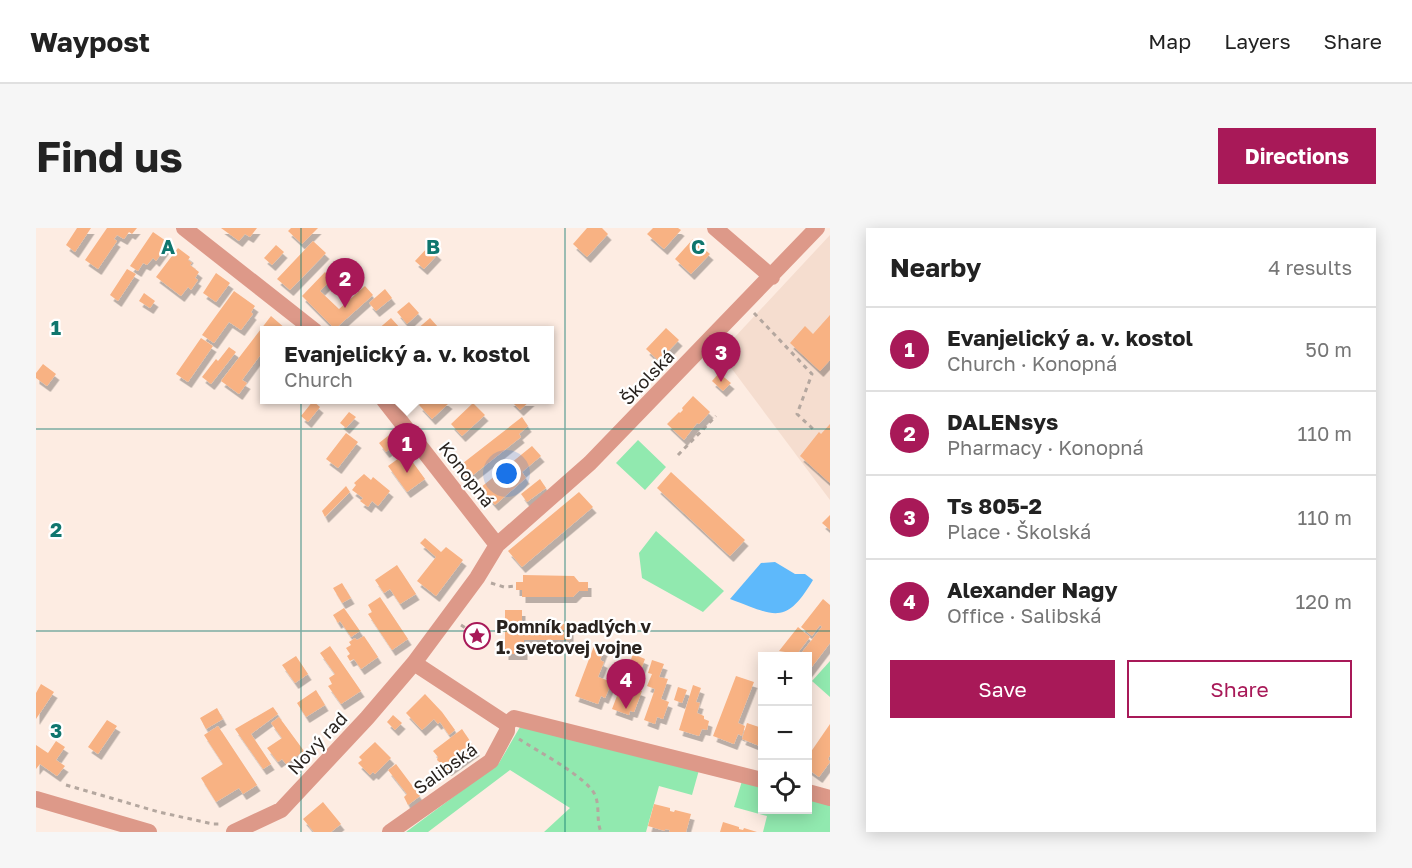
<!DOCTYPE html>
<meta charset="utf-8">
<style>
body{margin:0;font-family:"Golos Text",sans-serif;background:#f6f6f6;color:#222}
.controls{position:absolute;right:18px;bottom:18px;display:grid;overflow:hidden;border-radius:0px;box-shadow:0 3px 15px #0003}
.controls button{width:54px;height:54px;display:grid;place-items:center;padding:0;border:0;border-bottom:2px solid #e0e0e0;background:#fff;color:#222;font:30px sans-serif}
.you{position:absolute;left:471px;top:246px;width:21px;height:21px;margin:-15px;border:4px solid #fff;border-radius:50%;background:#1a73e8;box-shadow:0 0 0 9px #1a73e833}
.badge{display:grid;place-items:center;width:39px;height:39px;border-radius:50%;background:#a81958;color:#fff;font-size:20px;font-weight:700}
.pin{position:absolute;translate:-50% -50px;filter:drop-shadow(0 2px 3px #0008)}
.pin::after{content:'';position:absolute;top:32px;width:21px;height:18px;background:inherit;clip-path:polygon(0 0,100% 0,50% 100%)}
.popup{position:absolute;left:224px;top:98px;width:294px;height:78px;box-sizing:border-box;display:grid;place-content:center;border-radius:0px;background:#fff;filter:drop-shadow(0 2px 4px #0005);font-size:20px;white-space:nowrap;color:#767676}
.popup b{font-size:22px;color:#222}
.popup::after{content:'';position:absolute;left:50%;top:100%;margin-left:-12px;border:12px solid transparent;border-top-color:#fff}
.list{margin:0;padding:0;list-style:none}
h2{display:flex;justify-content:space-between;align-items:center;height:78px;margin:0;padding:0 24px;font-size:26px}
h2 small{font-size:20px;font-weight:400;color:#767676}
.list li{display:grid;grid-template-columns:39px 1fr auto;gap:18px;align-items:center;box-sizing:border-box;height:84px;padding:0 24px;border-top:2px solid #e0e0e0}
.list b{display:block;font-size:22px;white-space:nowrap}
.list p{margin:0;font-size:20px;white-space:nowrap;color:#767676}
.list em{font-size:20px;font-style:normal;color:#767676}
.actions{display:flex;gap:12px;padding:18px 24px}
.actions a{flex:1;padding:14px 0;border:2px solid #a81958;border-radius:0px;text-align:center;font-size:21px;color:#a81958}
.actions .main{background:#a81958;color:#fff}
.icon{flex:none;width:33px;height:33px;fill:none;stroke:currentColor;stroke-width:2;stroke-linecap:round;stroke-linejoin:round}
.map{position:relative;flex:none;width:794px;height:604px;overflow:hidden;border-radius:0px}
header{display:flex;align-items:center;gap:36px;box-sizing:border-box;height:84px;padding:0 30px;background:#fff;border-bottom:2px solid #e0e0e0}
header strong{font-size:28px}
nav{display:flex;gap:33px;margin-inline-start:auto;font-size:21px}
.intro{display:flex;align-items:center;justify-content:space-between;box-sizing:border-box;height:144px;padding:0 36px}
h1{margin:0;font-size:42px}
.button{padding:15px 27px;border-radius:0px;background:#a81958;color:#fff;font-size:21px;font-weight:700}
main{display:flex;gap:36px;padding:0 36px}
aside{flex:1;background:#fff;border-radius:0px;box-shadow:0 3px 15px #0003}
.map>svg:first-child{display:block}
.built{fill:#f5ddcf}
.green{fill:#91e9af}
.water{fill:#5eb9fb}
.building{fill:#f8b283;filter:url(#shadow)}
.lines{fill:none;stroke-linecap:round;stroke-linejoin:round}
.path{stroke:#b4a79f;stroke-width:3;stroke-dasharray:4.5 4.5;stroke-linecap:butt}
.minor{stroke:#dd9989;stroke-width:16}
.grid{fill:none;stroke:#0f766e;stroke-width:1.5;stroke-opacity:0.55}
.labels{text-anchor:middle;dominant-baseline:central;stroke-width:4.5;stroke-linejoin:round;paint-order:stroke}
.street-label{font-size:18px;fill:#29231f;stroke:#fff}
.poi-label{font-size:18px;font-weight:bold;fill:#29231f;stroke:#fff;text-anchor:start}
.grid-label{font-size:20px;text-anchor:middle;font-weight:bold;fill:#0f766e;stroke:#fff;stroke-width:4.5;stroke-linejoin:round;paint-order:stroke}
</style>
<header>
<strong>Waypost</strong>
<nav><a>Map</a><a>Layers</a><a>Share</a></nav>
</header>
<div class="intro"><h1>Find us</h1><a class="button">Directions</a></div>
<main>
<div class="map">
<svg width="794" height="604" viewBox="0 0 794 604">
<defs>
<filter id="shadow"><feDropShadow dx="3.5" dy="6" stdDeviation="0" flood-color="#0004"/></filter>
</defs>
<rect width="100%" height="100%" fill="#fdece2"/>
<path class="built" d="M 794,7 L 794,272 L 684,125 Z"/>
<path class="green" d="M 602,212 L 630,239 L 609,262 L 580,235 Z
M 620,303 L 688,363 L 667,384 L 606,350 L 603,325 Z
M 794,433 L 794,469 L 776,453 Z
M 484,499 L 663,542 L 656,567 L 623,558 L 610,604 L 508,604 L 534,580 L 474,542 L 392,604 L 370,604 L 463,535 Z
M 706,553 L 726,559 L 726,582 L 772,582 L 772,571 L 794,577 L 794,604 L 727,604 L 731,588 L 698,579 Z"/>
<path class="water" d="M 739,334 L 759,346 L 769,346 L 777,352 C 749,399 738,387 694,371 L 725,335 Z"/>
<path class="building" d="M 41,0 L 55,0 L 39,24 L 30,17 Z
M 71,0 L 101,0 L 96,6 L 93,4 L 88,11 L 81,7 L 78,11 L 81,13 L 62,41 L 49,32 Z
M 185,0 L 221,0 L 214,9 L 209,6 L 203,13 Z
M 255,0 L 282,0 L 266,16 L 252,3 Z
M 551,0 L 566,0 L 572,6 L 551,29 L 537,16 Z
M 617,0 L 642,0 L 645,2 L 628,21 L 611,6 Z
M 117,4 L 133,15 L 120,33 L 117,30 L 111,37 L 107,35 L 102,43 L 94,38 Z
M 657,11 L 674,26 L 655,46 L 639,31 Z
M 277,13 L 290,25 L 254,62 L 241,51 Z
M 240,17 L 248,24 L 236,37 L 228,30 Z
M 393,18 L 402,26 L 388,41 L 379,33 Z
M 142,20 L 154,29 L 152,32 L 156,35 L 154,37 L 163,44 L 159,50 L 162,52 L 155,62 L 152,59 L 145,68 L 120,49 Z
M 91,41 L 100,46 L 82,73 L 74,67 Z
M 289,44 L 296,51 L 284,63 L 303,81 L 329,58 L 337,67 L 299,101 L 266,68 Z
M 180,45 L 194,55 L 180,74 L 167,65 Z
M 349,61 L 356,70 L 340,83 L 333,75 Z
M 198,63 L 219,78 L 215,84 L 217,86 L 205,102 L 193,94 L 178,115 L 166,107 Z
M 108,65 L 119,73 L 114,80 L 103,73 Z
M 373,74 L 383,85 L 371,96 L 361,84 Z
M 794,87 L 794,132 L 784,143 L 754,115 L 769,98 L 777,106 Z
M 235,88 L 250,101 L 228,102 L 228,122 L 206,152 L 211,155 L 203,166 L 185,153 Z
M 355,90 L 365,101 L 341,102 Z
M 394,90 L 402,99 L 398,102 L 380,102 Z
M 630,100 L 643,112 L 623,133 L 610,121 Z
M 165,110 L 177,118 L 152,154 L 140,146 Z
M 193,119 L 200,124 L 175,156 L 166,149 L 180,131 L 182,133 Z
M 7,136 L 20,146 L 11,158 L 0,150 L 0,145 Z
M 683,145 L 695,155 L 687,163 L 676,153 Z
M 657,168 L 674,184 L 663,196 L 661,195 L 648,212 L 631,196 L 643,184 L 644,185 L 647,182 L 646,180 Z
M 389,172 L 409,172 L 413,175 L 396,191 L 383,177 Z
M 474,172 L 495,172 L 484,182 Z
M 277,173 L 284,179 L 272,194 L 265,188 Z
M 437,175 L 449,187 L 426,208 L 415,196 Z
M 313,184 L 320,189 L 310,200 L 304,195 Z
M 486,189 L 492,198 L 483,206 L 485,209 L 432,251 L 422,239 Z
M 794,196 L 794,255 L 764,228 L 783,204 L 785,206 Z
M 357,204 L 364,213 L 350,224 L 343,215 Z
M 310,205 L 322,214 L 302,240 L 290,231 Z
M 496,218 L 505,228 L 486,244 L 490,250 L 459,277 L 444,260 Z
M 370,225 L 389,251 L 371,264 L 352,238 Z
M 635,244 L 709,312 L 694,328 L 621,260 Z
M 328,246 L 335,252 L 337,249 L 354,263 L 342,278 L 336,273 L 332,279 L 324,273 L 327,270 L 316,262 L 320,257 L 318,255 Z
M 504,251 L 510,260 L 491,274 L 485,266 Z
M 310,258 L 314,264 L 289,289 L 286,283 Z
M 543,264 L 557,279 L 486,339 L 472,323 Z
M 794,287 L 794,302 L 786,295 Z
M 389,310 L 405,324 L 410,319 L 427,332 L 400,368 L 381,353 L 400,329 L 384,315 Z
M 361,337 L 380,366 L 364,376 L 354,361 L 348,365 L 339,352 Z
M 487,347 L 538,348 L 543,354 L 552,354 L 552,363 L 543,363 L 537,369 L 486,369 L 486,362 L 480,362 L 480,354 L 487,354 Z
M 306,355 L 315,370 L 306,375 L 297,360 Z
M 344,369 L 372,411 L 356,422 L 332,386 L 336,384 L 332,377 Z
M 787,371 L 794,377 L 794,415 L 772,444 L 772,428 L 763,428 L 786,399 L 784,397 L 776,408 L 765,399 Z
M 308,380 L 324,403 L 315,409 L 304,393 L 302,395 L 297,387 Z
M 469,382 L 486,382 L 486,395 L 534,396 L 534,412 L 488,412 L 488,426 L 469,426 Z
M 762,399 L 774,409 L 761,426 L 743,423 Z
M 328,408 L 342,429 L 325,441 L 318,431 L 314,433 L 311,428 L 314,426 L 310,420 L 315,417 L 313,414 L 319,410 L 321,412 Z
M 294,418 L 325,463 L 305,476 L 292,458 L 296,456 L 293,450 L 299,446 L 284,425 Z
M 558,418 L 568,422 L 564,432 L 568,434 L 562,449 L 576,454 L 569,470 L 565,468 L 562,476 L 539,468 Z
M 597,426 L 609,431 L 598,460 L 606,463 L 598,484 L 594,483 L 593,487 L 576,481 Z
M 260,428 L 272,446 L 259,455 L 246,437 Z
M 616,432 L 628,436 L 623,449 L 632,451 L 625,471 L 633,474 L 627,491 L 621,489 L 619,496 L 608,492 L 619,461 L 611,458 L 616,446 L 612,445 Z
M 700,448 L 718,454 L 702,495 L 709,498 L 706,508 L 702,506 L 698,516 L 677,508 Z
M 5,456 L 18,464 L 0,491 L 0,465 Z
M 657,457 L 665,460 L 660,474 L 664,475 L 661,485 L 668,488 L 668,491 L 673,493 L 671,502 L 666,501 L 663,508 L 643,502 Z
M 642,459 L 651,462 L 646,475 L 638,472 Z
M 280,462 L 289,477 L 270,489 L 261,475 Z
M 389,466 L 406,484 L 419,502 L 413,507 L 404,494 L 402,496 L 398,491 L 386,502 L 370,485 Z
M 237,479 L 242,486 L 215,506 L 235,536 L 227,541 L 199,501 Z
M 181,480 L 187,491 L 170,501 L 164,490 Z
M 357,487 L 366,495 L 359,502 L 351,494 Z
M 243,489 L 268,523 L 250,536 L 246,531 L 242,534 L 231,520 L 246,510 L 235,495 Z
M 71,492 L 81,498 L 62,526 L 52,519 Z
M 711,495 L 726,500 L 726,519 L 706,511 Z
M 794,496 L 794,527 L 792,531 L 794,534 L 783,549 L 772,541 L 772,528 Z
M 182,498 L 221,557 L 207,566 L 203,560 L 180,574 L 165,550 L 187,536 L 168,507 Z
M 426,501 L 440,522 L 412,542 L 401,532 L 402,529 L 397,523 Z
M 20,513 L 29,519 L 20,532 L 29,538 L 21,548 L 4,536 L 0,541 L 0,517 L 12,525 Z
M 339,514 L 355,530 L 339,546 L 337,544 L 334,547 L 322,535 L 326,532 L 323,529 Z
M 360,536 L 384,568 L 372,577 L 368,569 L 371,566 L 352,542 Z
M 287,574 L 305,596 L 295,604 L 278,604 L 267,591 Z
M 618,576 L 634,580 L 634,583 L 638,584 L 639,582 L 655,586 L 650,604 L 633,604 L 634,602 L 629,601 L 629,603 L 612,598 Z
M 687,594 L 703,599 L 703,601 L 707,602 L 708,600 L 721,604 L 684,604 Z"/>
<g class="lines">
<path class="path" d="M 718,85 L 776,146 L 761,186 L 777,201
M 642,227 L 680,188
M 455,355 L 468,359 L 480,358
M 425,397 L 434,403
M 483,511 C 501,523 551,549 559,567 C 564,578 560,592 565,604
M 30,557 L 123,584 L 177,596 L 185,596"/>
<path class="minor" d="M 148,0 L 279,103
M 679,0 L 736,49
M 348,172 L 461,317
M 378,435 L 471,496 L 478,490 L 726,552
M 772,564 L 794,570
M 0,571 L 113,604
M 198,604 L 245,582 L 331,490 L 378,435 L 441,350 L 461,317 L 554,235 L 781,0
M 354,604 L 455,533 L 471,503 L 471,496"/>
</g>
<path class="grid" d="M 265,0 L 265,604M 529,0 L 529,604M 0,201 L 794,201M 0,403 L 794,403"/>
<defs>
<symbol id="sight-ring" viewBox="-11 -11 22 22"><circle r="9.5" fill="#fff" stroke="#a81958" stroke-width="1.5"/><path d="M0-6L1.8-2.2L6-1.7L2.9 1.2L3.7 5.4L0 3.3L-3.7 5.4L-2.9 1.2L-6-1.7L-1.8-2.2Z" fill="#a81958"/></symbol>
</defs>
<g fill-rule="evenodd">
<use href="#sight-ring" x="426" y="393" width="30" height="30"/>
</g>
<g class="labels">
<g class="street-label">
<text transform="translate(611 149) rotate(-46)">Školská</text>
<text transform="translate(431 246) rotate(52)">Konopná</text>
<text transform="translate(281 515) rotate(-47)">Nový rad</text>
<text transform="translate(409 540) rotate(-36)">Salibská</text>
</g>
<g class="poi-label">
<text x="460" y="398">Pomník padlých v<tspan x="460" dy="21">1. svetovej vojne</tspan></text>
</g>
</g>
<g class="grid-label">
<text x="132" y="26">A</text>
<text x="397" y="26">B</text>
<text x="662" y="26">C</text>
<text x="20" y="107">1</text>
<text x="20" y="309">2</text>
<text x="20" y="510">3</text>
</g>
</svg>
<div class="controls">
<button>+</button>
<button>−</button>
<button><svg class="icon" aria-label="locate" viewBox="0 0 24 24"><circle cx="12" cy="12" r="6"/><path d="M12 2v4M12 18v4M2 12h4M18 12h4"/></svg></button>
</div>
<div class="you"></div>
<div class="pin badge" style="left:371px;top:245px">1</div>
<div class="popup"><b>Evanjelický a. v. kostol</b>Church</div>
<div class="pin badge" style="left:309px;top:80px">2</div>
<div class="pin badge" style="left:685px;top:154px">3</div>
<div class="pin badge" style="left:590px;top:481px">4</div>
</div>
<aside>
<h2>Nearby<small>4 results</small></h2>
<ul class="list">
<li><span class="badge">1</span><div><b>Evanjelický a. v. kostol</b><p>Church · Konopná</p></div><em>50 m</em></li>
<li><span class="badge">2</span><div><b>DALENsys</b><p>Pharmacy · Konopná</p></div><em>110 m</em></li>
<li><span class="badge">3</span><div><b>Ts 805-2</b><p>Place · Školská</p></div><em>110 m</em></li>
<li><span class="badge">4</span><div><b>Alexander Nagy</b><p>Office · Salibská</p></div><em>120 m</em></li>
</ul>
<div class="actions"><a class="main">Save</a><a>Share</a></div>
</aside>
</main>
